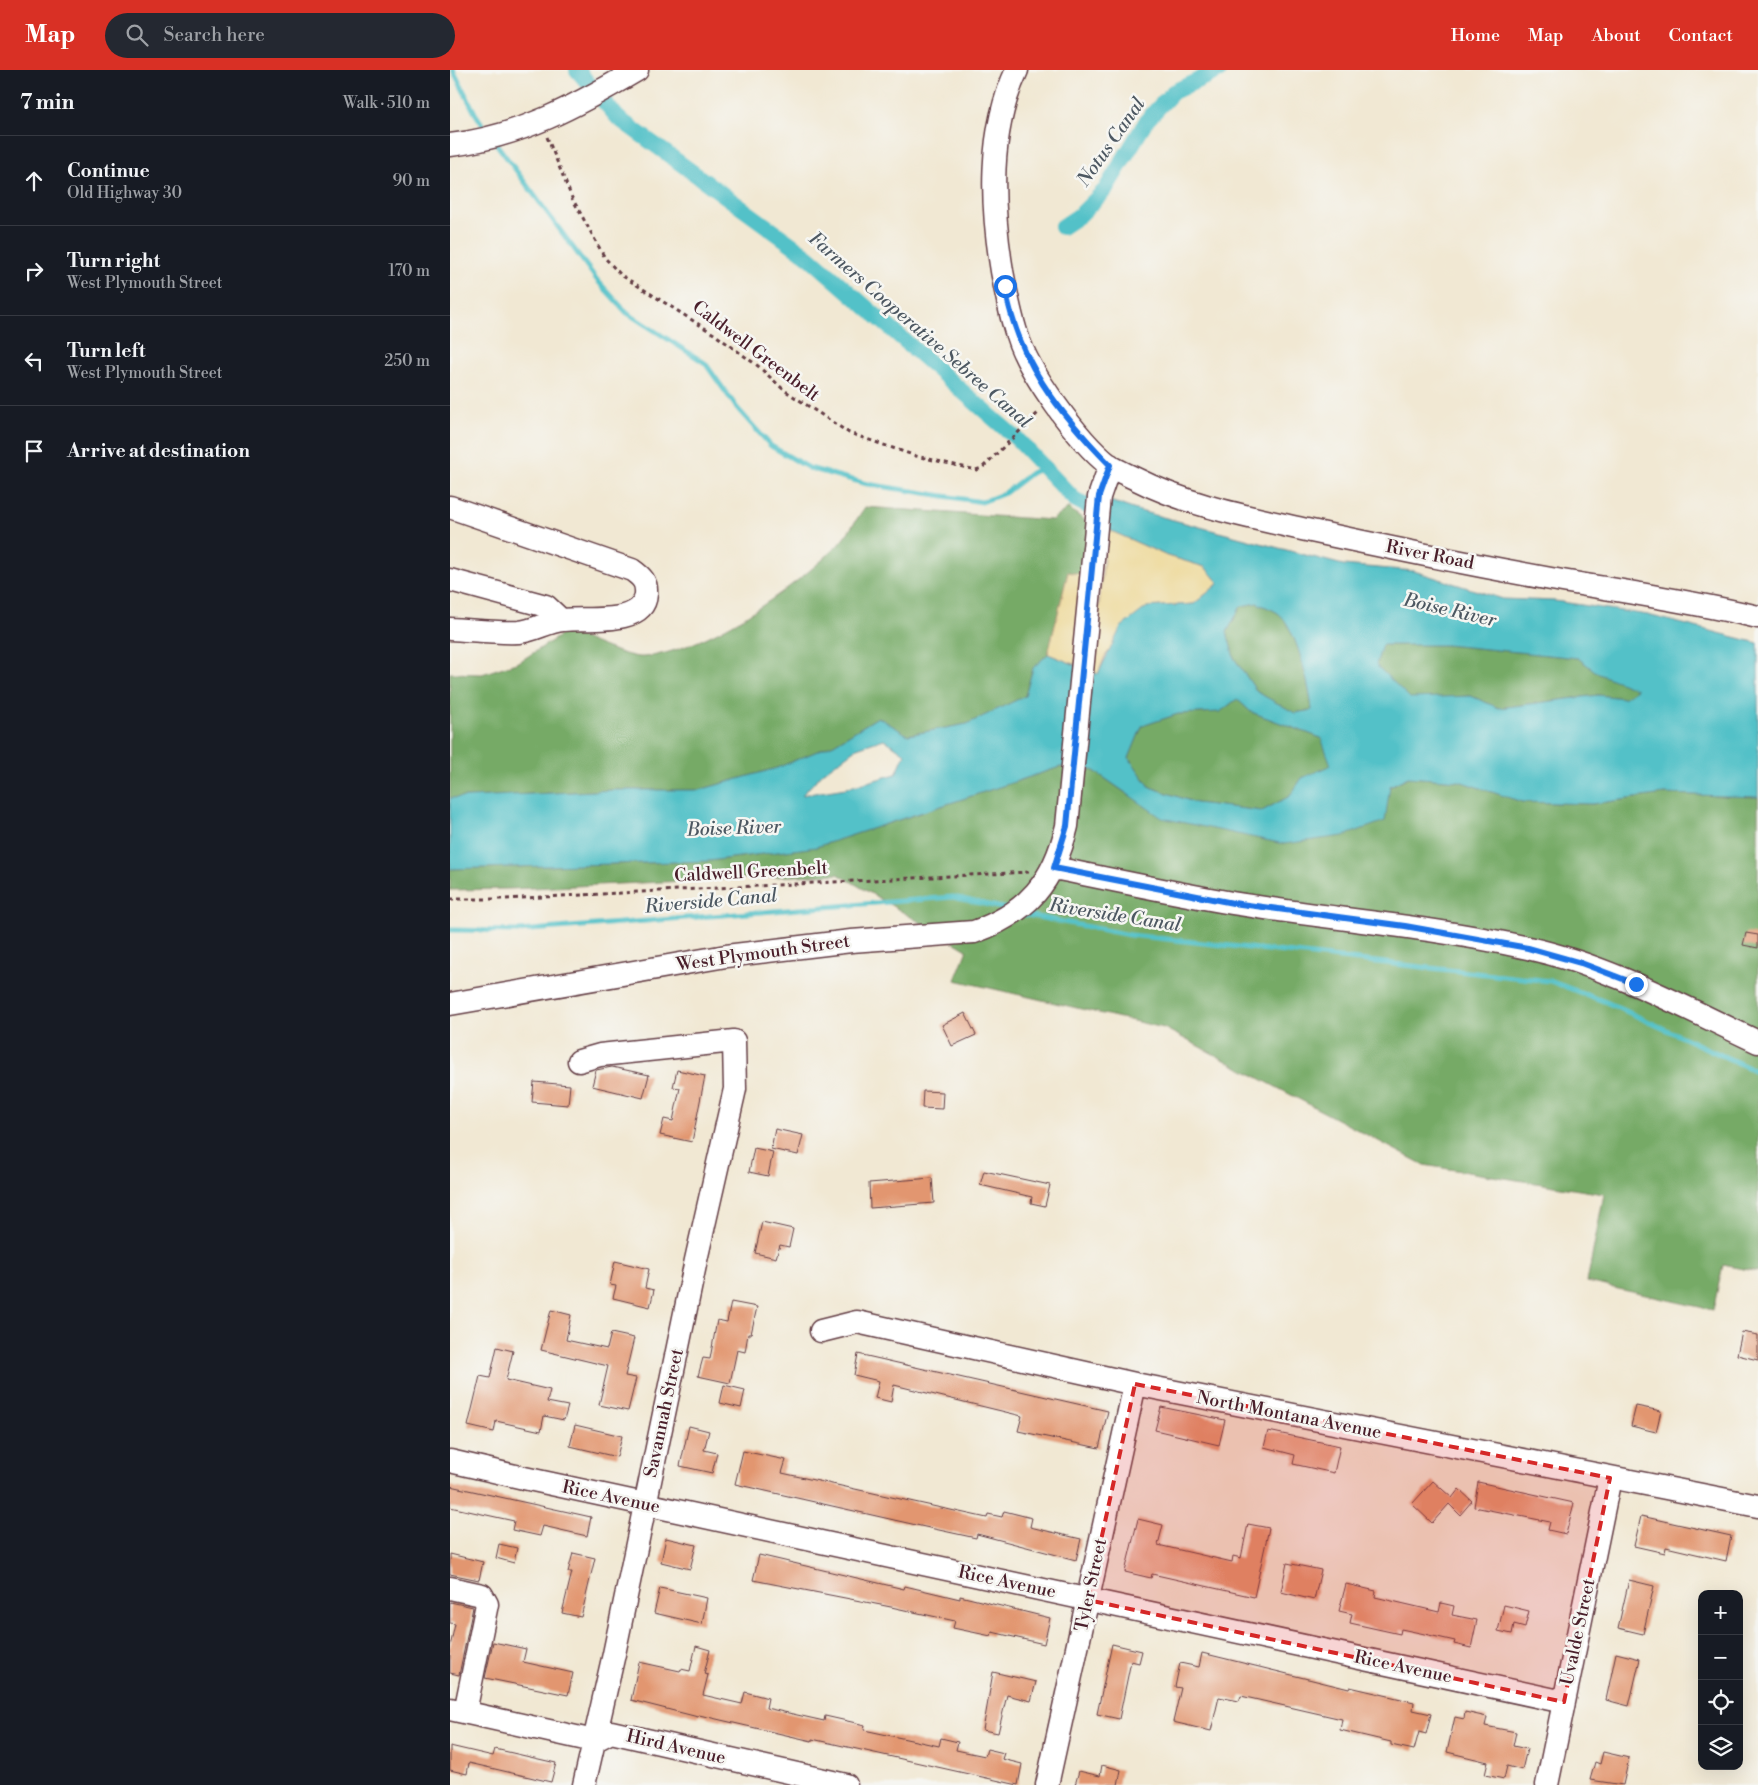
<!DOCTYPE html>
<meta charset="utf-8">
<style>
body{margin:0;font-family:"Libre Bodoni",serif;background:#242831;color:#f1f3f6}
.controls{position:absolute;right:15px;bottom:15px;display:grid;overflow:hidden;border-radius:10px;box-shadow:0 5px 20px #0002}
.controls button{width:45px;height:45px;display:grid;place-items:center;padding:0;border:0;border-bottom:1px solid #363941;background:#171b24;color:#f1f3f6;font:25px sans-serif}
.stop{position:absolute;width:15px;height:15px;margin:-11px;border:4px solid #1a73e8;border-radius:50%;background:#fff}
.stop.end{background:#1a73e8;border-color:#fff;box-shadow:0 1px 5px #0008}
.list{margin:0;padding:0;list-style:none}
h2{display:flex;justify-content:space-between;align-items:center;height:65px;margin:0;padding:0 20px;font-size:21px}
h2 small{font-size:16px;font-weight:400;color:#9ea1a6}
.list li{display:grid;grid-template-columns:32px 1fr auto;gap:15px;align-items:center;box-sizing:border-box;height:90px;padding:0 20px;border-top:1px solid #363941}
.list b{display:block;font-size:19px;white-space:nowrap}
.list p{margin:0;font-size:16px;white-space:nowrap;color:#9ea1a6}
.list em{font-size:16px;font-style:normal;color:#9ea1a6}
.icon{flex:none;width:28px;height:28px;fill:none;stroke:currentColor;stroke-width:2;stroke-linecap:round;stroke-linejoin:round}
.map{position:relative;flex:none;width:1308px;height:1715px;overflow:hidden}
header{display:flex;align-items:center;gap:30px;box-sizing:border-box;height:70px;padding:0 25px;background:#d93025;color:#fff}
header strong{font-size:24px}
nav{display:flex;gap:28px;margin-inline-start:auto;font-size:18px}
.search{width:350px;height:45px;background:#242831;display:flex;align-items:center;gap:12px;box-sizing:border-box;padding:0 18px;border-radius:28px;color:#9ea1a6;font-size:19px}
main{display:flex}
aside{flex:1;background:#171b24}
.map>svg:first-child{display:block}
.forest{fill:#76aa66;stroke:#606448}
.sand{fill:#eeda9e;stroke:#9c7c64}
.water{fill:#53c1c8;stroke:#4e707a;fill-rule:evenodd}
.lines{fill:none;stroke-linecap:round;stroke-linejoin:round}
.stream{stroke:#53c1c8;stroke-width:5}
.canal{stroke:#53c1c8;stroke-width:16}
.building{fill:#e2966f}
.minor-casing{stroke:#633d44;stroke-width:25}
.path{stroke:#633d44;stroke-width:3;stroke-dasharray:4 4;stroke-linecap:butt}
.minor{stroke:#fff;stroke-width:22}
.route{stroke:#1a73e8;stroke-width:6}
.marked{fill:#d62828;fill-opacity:0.2;stroke:#d62828;stroke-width:4;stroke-dasharray:10 6;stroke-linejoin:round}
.labels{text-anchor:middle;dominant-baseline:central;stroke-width:5;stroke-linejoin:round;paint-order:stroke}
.street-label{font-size:18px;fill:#4a1f2b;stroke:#f6f6f2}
.water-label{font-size:19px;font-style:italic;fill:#4d5862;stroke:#f6f6f2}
</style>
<header>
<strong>Map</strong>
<div class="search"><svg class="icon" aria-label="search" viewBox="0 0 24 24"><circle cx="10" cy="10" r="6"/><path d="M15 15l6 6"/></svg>Search here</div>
<nav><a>Home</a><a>Map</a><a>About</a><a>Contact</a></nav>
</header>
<main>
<aside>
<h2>7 min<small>Walk · 510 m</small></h2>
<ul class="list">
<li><svg class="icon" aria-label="ahead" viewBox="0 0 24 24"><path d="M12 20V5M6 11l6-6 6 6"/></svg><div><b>Continue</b><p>Old Highway 30</p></div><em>90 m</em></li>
<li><svg class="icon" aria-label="right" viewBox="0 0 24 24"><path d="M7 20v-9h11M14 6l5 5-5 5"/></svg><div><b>Turn right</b><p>West Plymouth Street</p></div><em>170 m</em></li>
<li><svg class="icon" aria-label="left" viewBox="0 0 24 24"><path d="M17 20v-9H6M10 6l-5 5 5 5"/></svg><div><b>Turn left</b><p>West Plymouth Street</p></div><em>250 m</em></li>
<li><svg class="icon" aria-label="arrive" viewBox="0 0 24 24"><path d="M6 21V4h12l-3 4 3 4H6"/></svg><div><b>Arrive at destination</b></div></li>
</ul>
</aside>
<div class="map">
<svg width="1308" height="1715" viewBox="0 0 1308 1715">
<rect width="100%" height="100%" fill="#f6f6f2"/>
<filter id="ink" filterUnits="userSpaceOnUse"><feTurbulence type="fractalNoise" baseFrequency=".02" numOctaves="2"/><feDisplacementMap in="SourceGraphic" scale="10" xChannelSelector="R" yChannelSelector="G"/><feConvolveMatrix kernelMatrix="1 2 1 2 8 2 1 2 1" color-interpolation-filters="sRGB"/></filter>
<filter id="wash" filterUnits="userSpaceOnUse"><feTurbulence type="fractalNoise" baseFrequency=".0096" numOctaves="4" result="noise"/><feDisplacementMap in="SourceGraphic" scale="20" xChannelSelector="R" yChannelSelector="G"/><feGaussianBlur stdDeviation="1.12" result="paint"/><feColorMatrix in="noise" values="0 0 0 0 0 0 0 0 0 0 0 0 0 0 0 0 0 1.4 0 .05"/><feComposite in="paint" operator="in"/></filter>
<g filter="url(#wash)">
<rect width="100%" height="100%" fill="#f1e8d3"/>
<path class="forest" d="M 415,437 L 602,450 L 618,438 L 640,454 L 635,505 L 618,502 L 598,584 L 583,598 L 575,626 L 517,654 L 457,665 L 428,647 L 384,674 L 327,698 L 249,720 L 164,720 L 0,728 L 0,603 L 32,604 L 69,592 L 117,561 C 134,568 176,588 193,587 C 253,582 340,521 383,480 C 396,468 405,451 415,437 Z
M 807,533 C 813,536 822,539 828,543 C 846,556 860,618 862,640 L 844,643 L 807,622 L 784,588 L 777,562 L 791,536 Z
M 932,575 L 996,575 L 1128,588 L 1149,604 L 1188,618 L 1174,628 L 1148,625 L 1048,638 L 1021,626 L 960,629 L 926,595 Z
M 787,629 L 801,642 L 871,668 L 882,695 L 852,708 L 840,726 L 812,741 L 746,733 L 700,717 L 679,688 L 692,656 L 728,644 L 770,642 Z
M 610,697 L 643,700 L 677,724 L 776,761 L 834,774 L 958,707 L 1009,711 L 1072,732 L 1142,734 L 1214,724 L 1308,727 L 1308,1202 L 1273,1195 L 1263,1240 L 1137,1212 L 1154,1124 L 974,1095 L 714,958 L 505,910 L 517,880 L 388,804 L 59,819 L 0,820 L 0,799 L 259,791 L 366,777 Z"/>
<path class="sand" d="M 657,459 L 715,485 L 755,497 L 769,513 L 744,534 L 697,537 L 655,586 L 648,604 L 642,602 Z
M 618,502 L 635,505 L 626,595 L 598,584 Z"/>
<path class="water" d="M 660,431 L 686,440 L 893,495 L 964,501 L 1053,529 L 1105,531 L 1198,545 L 1308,573 L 1308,727 L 1214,724 L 1142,734 L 1072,732 L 1009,711 L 958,707 L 940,716 L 935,751 L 893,766 L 834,774 L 712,748 L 643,700 L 610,697 L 366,777 L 259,791 L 0,799 L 0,728 L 164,720 L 249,720 L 327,698 L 384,674 L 428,647 L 458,665 L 517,654 L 575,626 L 583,598 L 598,584 L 648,604 L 671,557 L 697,537 L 744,534 L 769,513 L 755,497 L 715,485 L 657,459 ZM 807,533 C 813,536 822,539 828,543 C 846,556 860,618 862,640 L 845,643 L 807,622 L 784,588 L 777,562 L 791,536 ZM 932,575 L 996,575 L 1128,588 L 1149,604 L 1187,619 L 1174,628 L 1148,625 L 1049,638 L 1021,626 L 960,628 L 926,595 ZM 787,629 L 801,642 L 871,668 L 881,695 L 852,708 L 840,726 L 812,741 L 746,733 L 700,717 L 679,688 L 692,656 L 728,644 L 770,642 ZM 434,669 L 455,684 L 446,704 L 396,718 L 352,725 L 374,702 L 407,678 Z"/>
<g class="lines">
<path class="stream" d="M 3,0 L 25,43 L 38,63
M 45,72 L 147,210 L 177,243 L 255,293 L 287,338 L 321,376 L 359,398 L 417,414 L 532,432 L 555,423 L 581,403 L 593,397
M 572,844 L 680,865 L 1100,911 L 1156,932 L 1308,1002
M 0,860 L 68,861 L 503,827 L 557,839"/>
<path class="canal" d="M 127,0 L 168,48 L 359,187 L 568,370 L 624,429 L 656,446
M 612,157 L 630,145 L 655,120 L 697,50 L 723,22 L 770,0"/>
</g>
<g id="blocks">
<path class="building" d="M 1296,863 L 1308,865 L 1308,878 L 1293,875 Z
M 515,943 L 526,965 L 502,976 L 492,955 Z
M 162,997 L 199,1005 L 193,1028 L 142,1016 L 146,1000 Z
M 227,1000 L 255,1006 L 242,1072 L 210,1065 L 214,1049 L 223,1051 L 230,1018 L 223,1017 Z
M 84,1012 L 120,1015 L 118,1035 L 82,1032 Z
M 473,1021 L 493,1022 L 492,1039 L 472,1038 Z
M 325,1059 L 353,1065 L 348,1085 L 321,1079 Z
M 304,1078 L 323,1082 L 318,1106 L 299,1102 Z
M 534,1101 L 600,1115 L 595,1136 L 581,1133 L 582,1127 L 530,1115 Z
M 482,1108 L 484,1133 L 420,1138 L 419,1113 Z
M 312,1152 L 343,1159 L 339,1177 L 330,1175 L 326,1188 L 305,1183 Z
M 165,1191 L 199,1199 L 195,1218 L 204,1220 L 200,1237 L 163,1228 L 166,1216 L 160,1215 Z
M 281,1232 L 307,1237 L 301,1264 L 298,1264 L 295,1282 L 287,1280 L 280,1313 L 248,1306 L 253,1288 L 260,1289 L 267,1250 L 277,1252 Z
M 101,1240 L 121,1245 L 116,1270 L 157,1279 L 161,1263 L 184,1268 L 175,1306 L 186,1308 L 178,1341 L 149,1335 L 158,1296 L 91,1280 Z
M 1292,1262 L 1308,1265 L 1308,1290 L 1287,1285 Z
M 47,1277 L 63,1281 L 56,1310 L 100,1320 L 97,1332 L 118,1336 L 114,1350 L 94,1346 L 91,1361 L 46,1351 L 44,1362 L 18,1356 L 30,1306 L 40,1308 Z
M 408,1284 L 658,1341 L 649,1378 L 568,1361 L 572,1346 L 444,1315 L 441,1332 L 425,1328 L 429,1311 L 404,1305 Z
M 274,1315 L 295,1320 L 291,1338 L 270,1333 Z
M 1186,1336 L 1211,1341 L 1206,1362 L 1181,1356 Z
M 711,1337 L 775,1350 L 769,1375 L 705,1360 Z
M 125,1355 L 172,1366 L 167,1387 L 120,1376 Z
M 239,1356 L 259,1361 L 254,1380 L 267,1383 L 262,1403 L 230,1396 Z
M 818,1361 L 890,1376 L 884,1403 L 843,1394 L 845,1385 L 814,1377 Z
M 293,1381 L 336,1390 L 332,1403 L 537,1448 L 538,1444 L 552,1447 L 554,1441 L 582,1448 L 580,1457 L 631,1469 L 626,1490 L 527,1464 L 526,1468 L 475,1457 L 285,1414 Z
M 983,1411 L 1002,1428 L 1009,1419 L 1022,1431 L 1010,1445 L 999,1434 L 982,1453 L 962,1434 Z
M 1028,1412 L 1124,1433 L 1116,1464 L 1098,1460 L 1100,1452 L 1024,1437 Z
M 0,1416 L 141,1447 L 137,1466 L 93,1456 L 90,1466 L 62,1460 L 64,1451 L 0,1437 Z
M 1191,1446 L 1281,1466 L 1276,1491 L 1216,1477 L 1215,1483 L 1184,1476 Z
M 688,1449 L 713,1455 L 708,1475 L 782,1492 L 783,1486 L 791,1488 L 798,1454 L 819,1458 L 804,1527 L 702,1504 L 701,1508 L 675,1502 Z
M 216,1468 L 246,1475 L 240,1499 L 211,1492 Z
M 49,1474 L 67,1478 L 64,1493 L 46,1488 Z
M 123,1483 L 145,1488 L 131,1547 L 112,1543 L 122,1502 L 118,1502 Z
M 0,1484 L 33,1492 L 29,1510 L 0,1504 Z
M 309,1485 L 454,1519 L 455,1516 L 510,1529 L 510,1526 L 600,1548 L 594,1574 L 542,1562 L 541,1566 L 503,1558 L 505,1551 L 441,1537 L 303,1510 Z
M 837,1493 L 871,1500 L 864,1530 L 831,1522 Z
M 1179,1510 L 1204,1516 L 1193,1564 L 1168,1558 Z
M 896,1514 L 926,1521 L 925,1527 L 989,1542 L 991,1533 L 1004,1536 L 1002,1545 L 1027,1550 L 1021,1578 L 1004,1574 L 1005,1571 L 970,1563 L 951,1559 L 950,1564 L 900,1553 L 902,1544 L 889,1541 Z
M 210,1518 L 257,1528 L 252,1554 L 204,1543 Z
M 0,1532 L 23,1537 L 9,1605 L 0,1603 L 0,1577 L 5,1554 L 0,1553 Z
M 1054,1535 L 1079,1541 L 1075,1557 L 1064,1554 L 1062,1564 L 1048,1561 Z
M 43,1572 L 76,1579 L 73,1592 L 123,1603 L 118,1625 L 35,1608 Z
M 662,1574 L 692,1581 L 689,1593 L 681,1591 L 669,1649 L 647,1644 Z
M 246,1576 L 260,1580 L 254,1604 L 258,1605 L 253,1625 L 292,1634 L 295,1622 L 318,1628 L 316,1638 L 374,1651 L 375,1646 L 415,1655 L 414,1660 L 489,1676 L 491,1668 L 508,1672 L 506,1680 L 535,1686 L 537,1679 L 554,1683 L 552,1689 L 572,1694 L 568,1715 L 362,1669 L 362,1671 L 249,1645 L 248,1647 L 181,1630 L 189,1592 L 230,1601 L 231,1599 L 240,1601 Z
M 752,1583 L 899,1619 L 900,1617 L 964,1632 L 963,1640 L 981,1644 L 976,1664 L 969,1662 L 964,1680 L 941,1675 L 941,1672 L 890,1660 L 892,1649 L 791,1626 L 789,1631 L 769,1627 L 761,1661 L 723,1652 L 731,1618 L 725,1617 L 730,1593 L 749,1597 Z
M 1166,1583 L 1190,1589 L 1179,1636 L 1156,1630 Z
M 543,1602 L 586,1612 L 581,1631 L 557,1625 L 548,1663 L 533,1660 Z
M 1015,1642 L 1037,1647 L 1035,1656 L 1066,1662 L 1063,1676 L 1077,1679 L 1072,1700 L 1057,1696 L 1054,1709 L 1035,1705 L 1038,1692 L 997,1682 L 1005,1647 L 1014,1649 Z
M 0,1676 L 43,1686 L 45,1679 L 106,1693 L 101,1712 L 19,1693 L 17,1704 L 0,1700 Z
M 1153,1682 L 1179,1688 L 1173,1715 L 1140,1710 L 1145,1692 L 1150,1694 Z
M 652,1695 L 671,1700 L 668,1715 L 625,1715 L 629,1701 L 650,1706 Z"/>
</g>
</g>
<g filter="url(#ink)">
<use href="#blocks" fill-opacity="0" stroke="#633d44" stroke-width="1"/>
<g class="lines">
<defs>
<path id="minor" d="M 567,0 C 538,62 541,134 552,201 C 556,222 560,244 567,265 C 578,302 629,372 659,395 C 666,400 676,404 684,408 C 737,435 794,446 852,459 C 935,477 1018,494 1101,509 C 1170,521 1240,531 1308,547
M 0,75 C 70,67 128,35 187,0
M 0,437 L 182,500 C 192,507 197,512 196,524 C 194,557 134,547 113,550 C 98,551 84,561 69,562 C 46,563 22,560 0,559
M 0,510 L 96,536 L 111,550
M 604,798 C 663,810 723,823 782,833 C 880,849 980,856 1078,878 C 1159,896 1233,937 1308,972
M 0,934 L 276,886 L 401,871 L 524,862 C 578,843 604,811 617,756 L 649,427 L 660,395
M 129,991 L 150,985 L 284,971 L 285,1019 L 246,1190 L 164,1584 L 134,1715
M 371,1261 L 407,1252 L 685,1314 L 1308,1436
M 0,1391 L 74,1408 L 1114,1632
M 0,1518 L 32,1525 L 37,1534 L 15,1642
M 0,1639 L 144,1671 L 161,1662 L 396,1715
M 597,1715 L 685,1314
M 1097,1715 L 1160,1408"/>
</defs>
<use href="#minor" class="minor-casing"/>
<path class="path" d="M 97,67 L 122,128 L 155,188 L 171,205 L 264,264 L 308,296 L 334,320 L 399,363 L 466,386 L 526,400 L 532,398 L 588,343
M 0,829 L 54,829 L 579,802"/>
<use href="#minor" class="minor"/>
</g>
</g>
<g class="lines" filter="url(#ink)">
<path class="route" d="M 555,216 C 567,290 608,342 660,395 L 649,426 L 617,756 L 604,798 L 783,833 L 955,856 L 1078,878 L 1131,893 L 1186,914"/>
</g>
<path class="marked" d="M 685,1314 L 1160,1408 L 1114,1632 L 638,1530 Z"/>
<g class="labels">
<g class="street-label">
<text transform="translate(306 281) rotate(37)">Caldwell Greenbelt</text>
<text transform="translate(980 485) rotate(11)">River Road</text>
<text transform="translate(301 802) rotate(-3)">Caldwell Greenbelt</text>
<text transform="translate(313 883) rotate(-8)">West Plymouth Street</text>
<text transform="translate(214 1343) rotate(-78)">Savannah Street</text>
<text transform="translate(839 1345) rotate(11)">North Montana Avenue</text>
<text transform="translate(161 1427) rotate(12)">Rice Avenue</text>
<text transform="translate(557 1512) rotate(12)">Rice Avenue</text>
<text transform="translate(641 1515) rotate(-78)">Tyler Street</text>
<text transform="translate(1128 1562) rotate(-78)">Uvalde Street</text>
<text transform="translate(953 1597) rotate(12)">Rice Avenue</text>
<text transform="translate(226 1677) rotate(13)">Hird Avenue</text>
</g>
<g class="water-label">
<text transform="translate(661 72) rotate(-55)">Notus Canal</text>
<text transform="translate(470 260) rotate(41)">Farmers Cooperative Sebree Canal</text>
<text transform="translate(1000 540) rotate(13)">Boise River</text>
<text transform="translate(284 758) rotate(-2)">Boise River</text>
<text transform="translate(261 831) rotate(-5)">Riverside Canal</text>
<text transform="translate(665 845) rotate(9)">Riverside Canal</text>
</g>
</g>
</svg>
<div class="controls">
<button>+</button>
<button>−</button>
<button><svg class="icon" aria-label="locate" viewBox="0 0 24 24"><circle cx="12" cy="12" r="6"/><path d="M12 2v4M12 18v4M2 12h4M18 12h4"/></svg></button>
<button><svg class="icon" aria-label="layers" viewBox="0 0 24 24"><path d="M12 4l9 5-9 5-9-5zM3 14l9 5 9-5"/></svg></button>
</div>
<div class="stop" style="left:555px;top:216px"></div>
<div class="stop end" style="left:1186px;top:914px"></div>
</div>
</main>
